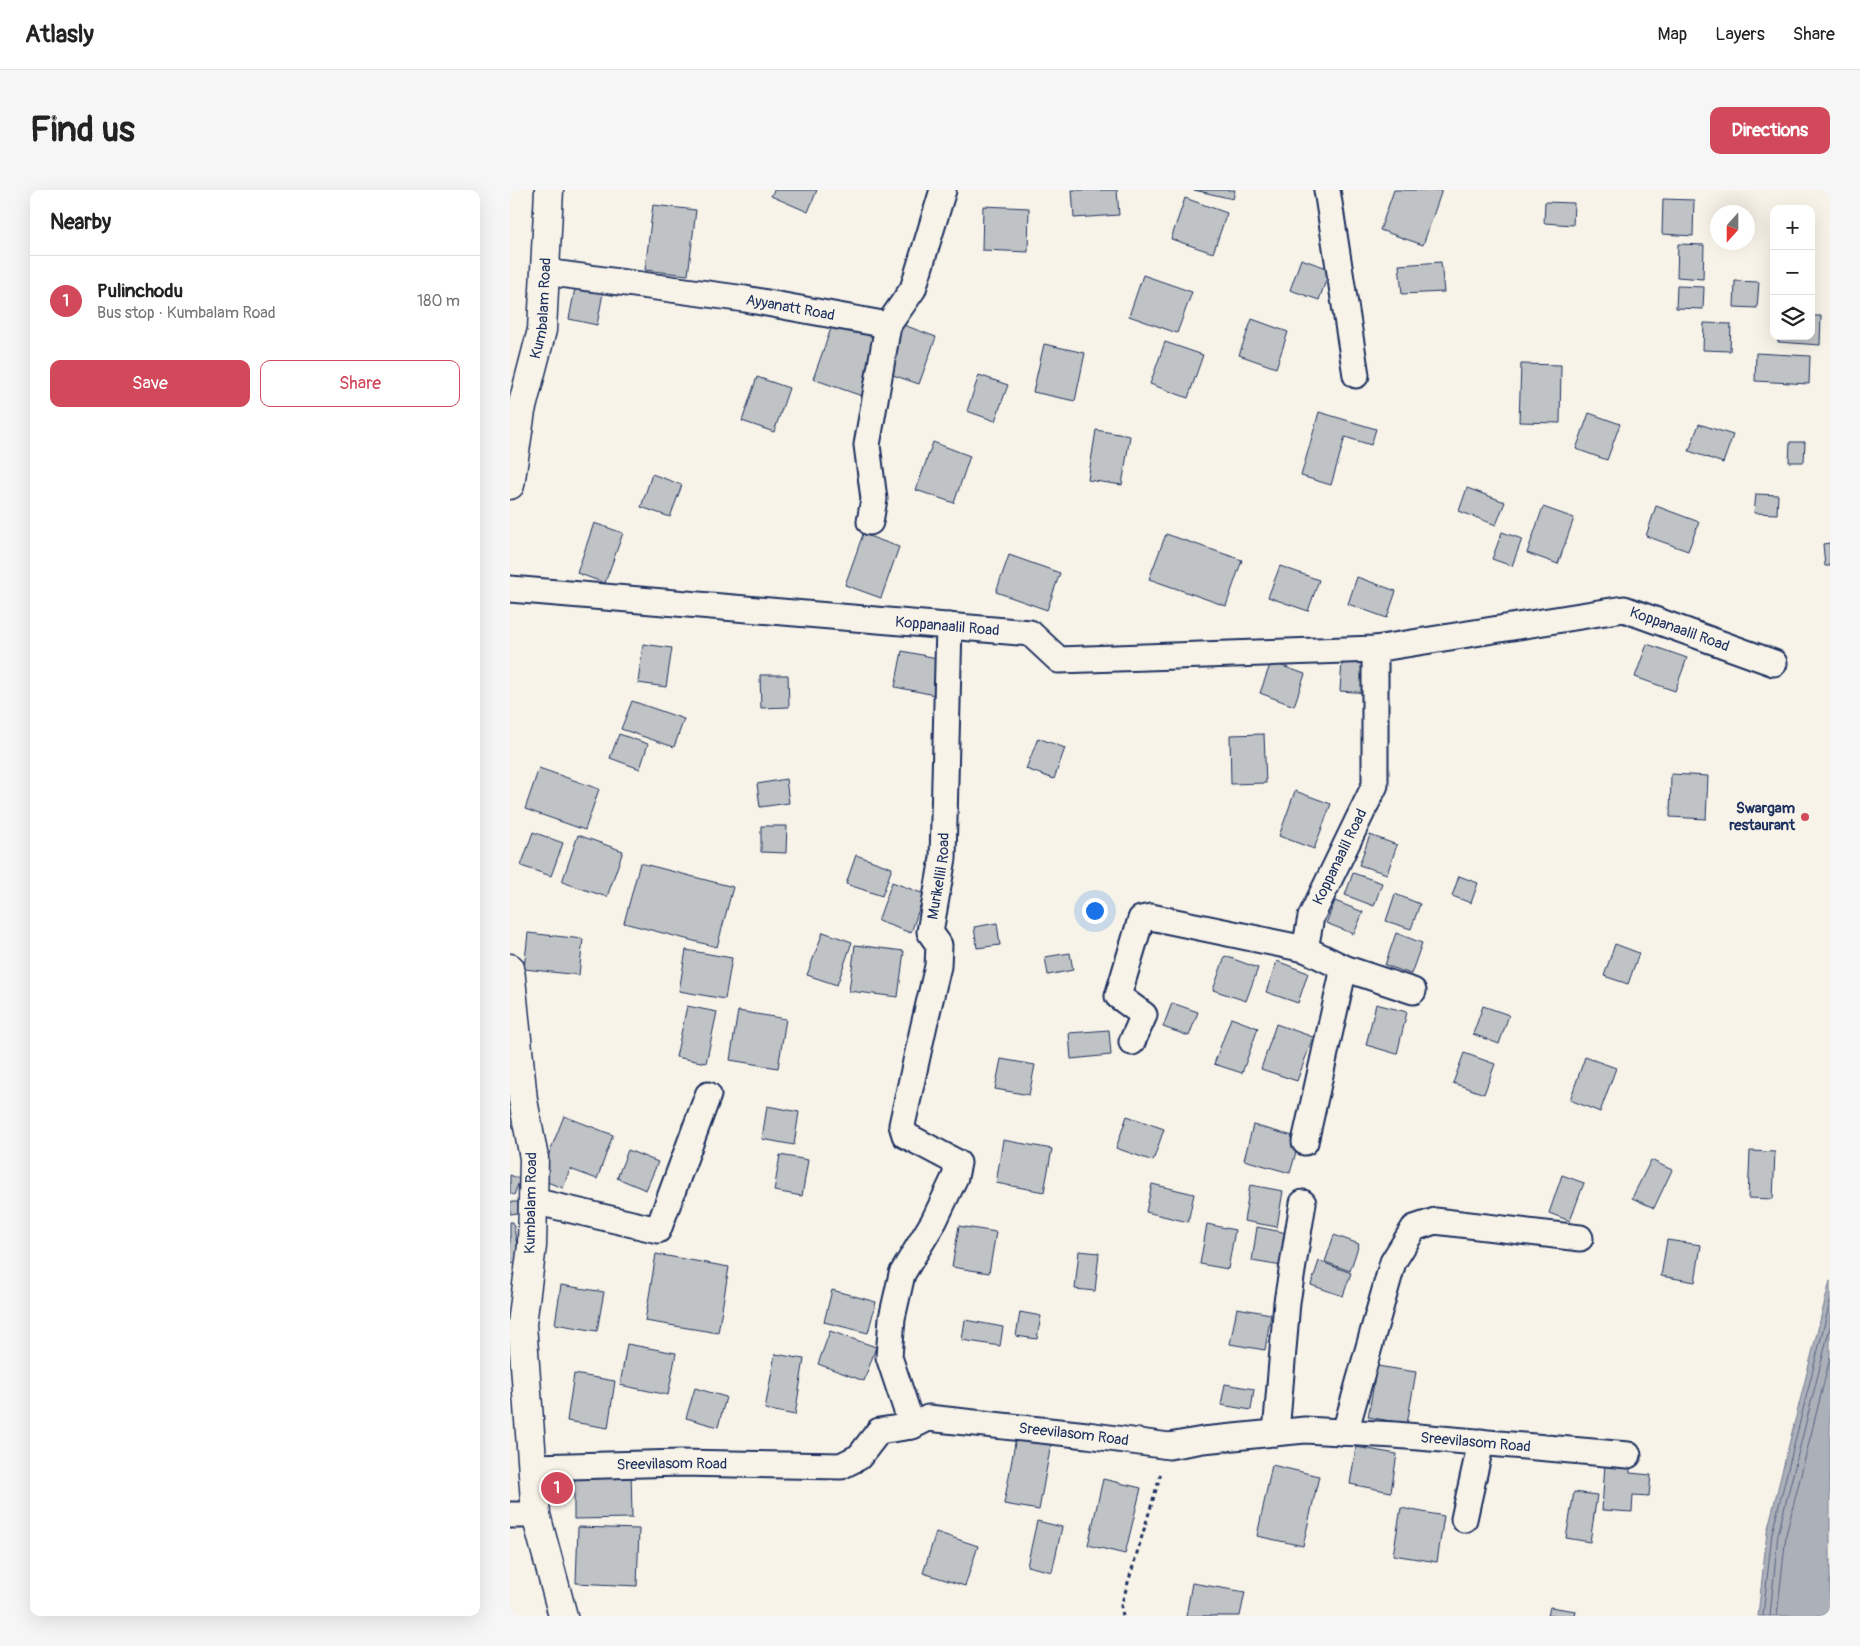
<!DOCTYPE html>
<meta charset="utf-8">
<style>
body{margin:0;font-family:Pangolin,sans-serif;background:#f6f6f6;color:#222}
.controls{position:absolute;right:15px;top:15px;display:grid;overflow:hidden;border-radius:10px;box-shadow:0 5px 20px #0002}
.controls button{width:45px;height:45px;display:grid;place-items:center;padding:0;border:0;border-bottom:1px solid #e0e0e0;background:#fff;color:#222;font:25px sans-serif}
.compass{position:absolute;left:1200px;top:15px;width:45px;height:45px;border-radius:50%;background:#fff;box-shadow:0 5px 20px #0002;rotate:201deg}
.you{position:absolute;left:584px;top:720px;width:18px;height:18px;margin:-12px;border:4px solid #fff;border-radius:50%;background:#1a73e8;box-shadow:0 0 0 8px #1a73e833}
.badge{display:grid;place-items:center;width:32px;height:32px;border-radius:50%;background:#d1495b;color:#fff;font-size:16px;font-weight:700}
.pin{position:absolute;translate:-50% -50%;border:2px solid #fff;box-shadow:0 1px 5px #0006}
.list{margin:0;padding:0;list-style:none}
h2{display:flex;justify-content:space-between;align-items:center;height:65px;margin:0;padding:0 20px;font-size:21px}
h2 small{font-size:16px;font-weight:400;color:#767676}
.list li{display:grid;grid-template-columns:32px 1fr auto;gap:15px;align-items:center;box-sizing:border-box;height:90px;padding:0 20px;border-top:1px solid #e0e0e0}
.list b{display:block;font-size:19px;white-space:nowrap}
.list p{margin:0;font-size:16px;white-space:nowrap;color:#767676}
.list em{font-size:16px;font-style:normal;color:#767676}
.actions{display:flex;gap:10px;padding:15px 20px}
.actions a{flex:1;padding:11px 0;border:1px solid #d1495b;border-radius:10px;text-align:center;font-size:18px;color:#d1495b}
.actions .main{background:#d1495b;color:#fff}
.icon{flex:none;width:28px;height:28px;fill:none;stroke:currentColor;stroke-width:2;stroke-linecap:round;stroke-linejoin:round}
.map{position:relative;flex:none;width:1320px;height:1426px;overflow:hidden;border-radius:10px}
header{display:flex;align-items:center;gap:30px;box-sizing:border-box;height:70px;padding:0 25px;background:#fff;border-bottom:1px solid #e0e0e0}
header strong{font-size:24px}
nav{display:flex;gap:28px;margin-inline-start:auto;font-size:18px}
.intro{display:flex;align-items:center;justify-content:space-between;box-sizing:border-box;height:120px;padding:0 30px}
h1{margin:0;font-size:35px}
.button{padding:12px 22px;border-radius:10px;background:#d1495b;color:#fff;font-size:18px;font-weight:700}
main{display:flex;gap:30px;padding:0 30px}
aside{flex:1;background:#fff;border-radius:10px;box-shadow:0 5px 20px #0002}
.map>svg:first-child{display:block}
.water{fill:#acb0b9;stroke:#727c95}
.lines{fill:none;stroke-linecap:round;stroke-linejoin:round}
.shore{stroke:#556382;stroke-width:1}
.building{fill:#c0c3c5;stroke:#1b2f5e}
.street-casing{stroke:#1b2f5e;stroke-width:29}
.secondary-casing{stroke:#1b2f5e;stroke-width:31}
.path{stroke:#1b2f5e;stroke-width:3;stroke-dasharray:4 4;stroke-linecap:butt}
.street{stroke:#f7f3e8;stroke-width:25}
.secondary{stroke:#f7f3e8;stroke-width:28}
.poi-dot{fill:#d1495b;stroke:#f7f3e8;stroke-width:2}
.labels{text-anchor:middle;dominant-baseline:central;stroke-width:4;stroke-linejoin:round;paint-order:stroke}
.street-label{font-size:15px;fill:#1b2f5e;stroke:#f7f3e8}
.poi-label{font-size:15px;font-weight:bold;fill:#1b2f5e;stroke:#f7f3e8;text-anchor:end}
</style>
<header>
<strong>Atlasly</strong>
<nav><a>Map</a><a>Layers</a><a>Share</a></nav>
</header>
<div class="intro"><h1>Find us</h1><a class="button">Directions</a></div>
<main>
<aside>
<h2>Nearby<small></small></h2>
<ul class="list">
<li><span class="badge">1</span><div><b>Pulinchodu</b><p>Bus stop · Kumbalam Road</p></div><em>180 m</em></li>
</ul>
<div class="actions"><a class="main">Save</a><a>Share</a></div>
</aside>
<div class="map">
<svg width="1320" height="1426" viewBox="0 0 1320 1426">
<rect width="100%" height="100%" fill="#f7f3e8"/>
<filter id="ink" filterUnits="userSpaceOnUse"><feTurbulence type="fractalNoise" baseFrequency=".02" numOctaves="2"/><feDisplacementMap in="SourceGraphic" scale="10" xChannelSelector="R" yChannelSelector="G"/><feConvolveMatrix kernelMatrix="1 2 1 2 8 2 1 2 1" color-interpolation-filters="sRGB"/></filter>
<g filter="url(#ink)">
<path class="water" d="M 1320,1091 L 1320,1426 L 1248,1426 L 1257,1342 Z"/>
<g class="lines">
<path class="shore" d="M 1253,1426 L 1262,1343 L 1320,1112
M 1260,1426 L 1268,1344 L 1320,1137
M 1267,1426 L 1276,1345 L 1320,1168"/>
</g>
<path class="building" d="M 264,0 L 307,0 L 298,22 L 261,6 Z
M 562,0 L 607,0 L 609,25 L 564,28 Z
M 684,0 L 725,0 L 723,9 Z
M 884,0 L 932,0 L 913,55 L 870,40 Z
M 675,8 L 717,23 L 703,63 L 661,49 Z
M 1153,9 L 1184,10 L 1183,46 L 1152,44 Z
M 1035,12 L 1064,13 L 1063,35 L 1034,33 Z
M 143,15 L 186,20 L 178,85 L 135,80 Z
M 473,16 L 519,18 L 518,62 L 472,60 Z
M 1168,54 L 1194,55 L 1193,89 L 1167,87 Z
M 791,69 L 820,79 L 809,110 L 780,100 Z
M 931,72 L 934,102 L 892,104 L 889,75 Z
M 633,85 L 682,102 L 667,143 L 619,126 Z
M 1225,91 L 1249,92 L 1247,118 L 1224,117 Z
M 1167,96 L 1194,97 L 1193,119 L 1166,118 Z
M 65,98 L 93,103 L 87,135 L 59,129 Z
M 1301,126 L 1311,126 L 1310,155 L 1268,152 L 1268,146 L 1301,146 Z
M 742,129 L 778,142 L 766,178 L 729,165 Z
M 324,130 L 372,147 L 352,206 L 303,189 Z
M 1194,133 L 1221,134 L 1220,161 L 1193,160 Z
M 391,134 L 426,147 L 409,194 L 374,182 Z
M 655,152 L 693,165 L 678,208 L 640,194 Z
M 534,154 L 575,163 L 565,211 L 523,202 Z
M 1246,163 L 1300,166 L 1299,194 L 1245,191 Z
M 1011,174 L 1051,175 L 1050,233 L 1009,232 Z
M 469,185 L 498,195 L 485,231 L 457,221 Z
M 247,187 L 279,198 L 264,242 L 232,231 Z
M 809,222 L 866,239 L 861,255 L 835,247 L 821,295 L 791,286 Z
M 1079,223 L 1110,234 L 1097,270 L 1066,259 Z
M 1189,234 L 1223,245 L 1213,273 L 1179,261 Z
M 586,240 L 620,246 L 612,295 L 578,290 Z
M 423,252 L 460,266 L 444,313 L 406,300 Z
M 1280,252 L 1295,252 L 1294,272 L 1279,272 Z
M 142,284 L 172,295 L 160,327 L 131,317 Z
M 957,298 L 995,312 L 986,335 L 949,321 Z
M 1246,304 L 1268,305 L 1267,324 L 1244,323 Z
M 1146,316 L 1189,332 L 1178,361 L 1136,346 Z
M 1033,317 L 1064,328 L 1048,374 L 1017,363 Z
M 84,333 L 113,343 L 95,393 L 67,383 Z
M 992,342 L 1012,349 L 1002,376 L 982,369 Z
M 353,344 L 389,357 L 371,408 L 335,395 Z
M 656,344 L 732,370 L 716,416 L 639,389 Z
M 1320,353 L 1320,376 L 1315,376 L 1313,354 Z
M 499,365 L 550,383 L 537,420 L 486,402 Z
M 770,376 L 809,390 L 798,421 L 758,407 Z
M 847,387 L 886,401 L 877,428 L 838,414 Z
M 133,454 L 162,458 L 156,497 L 128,493 Z
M 1137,454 L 1177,468 L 1165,501 L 1125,487 Z
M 392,461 L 432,469 L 425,505 L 385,497 Z
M 832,471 L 862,473 L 860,503 L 830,501 Z
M 761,472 L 795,484 L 784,516 L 750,503 Z
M 250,485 L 278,485 L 279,517 L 251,518 Z
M 122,511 L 174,529 L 164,557 L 111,539 Z
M 109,544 L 138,554 L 130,579 L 100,568 Z
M 754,544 L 756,593 L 721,594 L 720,545 Z
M 528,548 L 555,558 L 544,589 L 516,579 Z
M 29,578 L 89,599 L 75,640 L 15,619 Z
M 1161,584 L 1198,586 L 1196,629 L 1160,627 Z
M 276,589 L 279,613 L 250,617 L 247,594 Z
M 785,601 L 821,614 L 804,659 L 769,646 Z
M 251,636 L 277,636 L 276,663 L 251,662 Z
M 23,642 L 53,653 L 41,686 L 11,676 Z
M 68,645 L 113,661 L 97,707 L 52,692 Z
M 860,645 L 887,655 L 877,684 L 849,675 Z
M 346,665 L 382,678 L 372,706 L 336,694 Z
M 130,673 L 223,697 L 207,757 L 114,733 Z
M 843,683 L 872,693 L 864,716 L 835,705 Z
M 949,686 L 968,693 L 961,713 L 942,706 Z
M 382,692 L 414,704 L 401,743 L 368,731 Z
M 885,704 L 910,714 L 901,739 L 876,731 Z
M 825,711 L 853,722 L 844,744 L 816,733 Z
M 487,733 L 490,755 L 467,758 L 464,737 Z
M 313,742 L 342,752 L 327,795 L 297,785 Z
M 18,743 L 73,749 L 69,785 L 14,779 Z
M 886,743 L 912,753 L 901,784 L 875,775 Z
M 1105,754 L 1129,763 L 1118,794 L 1094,786 Z
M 345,755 L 394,761 L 388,807 L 339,801 Z
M 176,760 L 222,768 L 215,809 L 169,801 Z
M 560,763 L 563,780 L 538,785 L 535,767 Z
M 715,766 L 748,778 L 736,811 L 703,800 Z
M 767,771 L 798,783 L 788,813 L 756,802 Z
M 662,813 L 688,822 L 679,846 L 653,837 Z
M 866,814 L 897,822 L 887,864 L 856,855 Z
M 177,816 L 207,822 L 196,873 L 166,867 Z
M 973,816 L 999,825 L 989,854 L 963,844 Z
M 228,821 L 276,829 L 268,878 L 220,870 Z
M 721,828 L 748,838 L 732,883 L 704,874 Z
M 766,834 L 803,847 L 787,891 L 751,879 Z
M 599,840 L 601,865 L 561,869 L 559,843 Z
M 954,863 L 985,874 L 974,904 L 943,893 Z
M 1075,867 L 1106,878 L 1090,922 L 1060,910 Z
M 491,869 L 525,875 L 519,905 L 485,899 Z
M 257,916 L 289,922 L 284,955 L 252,949 Z
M 54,926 L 103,945 L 87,989 L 60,979 L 53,998 L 29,989 Z
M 617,926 L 654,939 L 643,971 L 606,958 Z
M 743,935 L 790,948 L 780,983 L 734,970 Z
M 493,950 L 542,959 L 534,1002 L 486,993 Z
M 118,960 L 148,972 L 136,1000 L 107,988 Z
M 1240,961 L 1265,962 L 1263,1009 L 1238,1008 Z
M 270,965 L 298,970 L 292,1006 L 264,1001 Z
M 1141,970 L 1162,980 L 1144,1018 L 1122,1008 Z
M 0,985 L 10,989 L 4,1005 L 0,1003 Z
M 1052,985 L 1074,993 L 1060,1031 L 1039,1023 Z
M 642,994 L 684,1004 L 678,1032 L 636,1022 Z
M 740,995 L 773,1001 L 767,1037 L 734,1031 Z
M 0,1012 L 8,1012 L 8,1023 L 0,1024 Z
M 0,1032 L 3,1032 L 10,1072 L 0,1074 Z
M 697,1034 L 725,1040 L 718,1079 L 690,1074 Z
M 449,1036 L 486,1042 L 479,1083 L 442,1077 Z
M 747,1037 L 777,1043 L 772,1076 L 742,1071 Z
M 824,1045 L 849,1054 L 840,1081 L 815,1072 Z
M 1157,1050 L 1191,1055 L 1185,1092 L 1151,1086 Z
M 569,1061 L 589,1063 L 585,1101 L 565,1099 Z
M 146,1064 L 219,1077 L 208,1143 L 135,1131 Z
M 809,1071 L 841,1083 L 833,1106 L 801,1095 Z
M 51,1095 L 94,1102 L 87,1141 L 45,1134 Z
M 322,1100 L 366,1112 L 358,1143 L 314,1132 Z
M 727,1118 L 761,1124 L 755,1160 L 720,1154 Z
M 510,1122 L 531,1126 L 527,1149 L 506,1146 Z
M 455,1130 L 493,1137 L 490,1156 L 452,1150 Z
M 320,1141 L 366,1157 L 354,1191 L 308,1174 Z
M 117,1154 L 166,1163 L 158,1205 L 110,1195 Z
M 265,1164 L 294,1169 L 285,1225 L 255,1219 Z
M 867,1176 L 906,1182 L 897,1234 L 858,1227 Z
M 64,1184 L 105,1191 L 98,1238 L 57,1231 Z
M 715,1194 L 744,1199 L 741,1220 L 711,1215 Z
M 185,1198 L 216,1207 L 208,1237 L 176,1228 Z
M 506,1247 L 541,1254 L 529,1320 L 494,1314 Z
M 846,1257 L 887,1264 L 881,1302 L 840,1294 Z
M 1095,1273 L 1120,1274 L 1120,1283 L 1141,1285 L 1139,1306 L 1123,1305 L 1122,1322 L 1092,1320 Z
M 762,1275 L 809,1286 L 793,1356 L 747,1346 Z
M 64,1277 L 121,1277 L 122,1328 L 64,1329 Z
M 593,1289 L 631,1298 L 615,1364 L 578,1355 Z
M 1064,1302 L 1087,1305 L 1080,1352 L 1056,1348 Z
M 891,1318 L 934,1326 L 927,1372 L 883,1365 Z
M 527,1331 L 552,1337 L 542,1382 L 517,1376 Z
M 68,1337 L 129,1339 L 127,1396 L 66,1393 Z
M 426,1342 L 468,1356 L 455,1396 L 413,1383 Z
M 682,1393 L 735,1402 L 730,1426 L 676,1426 Z
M 1040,1417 L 1066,1421 L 1065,1426 L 1038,1426 Z"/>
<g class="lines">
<defs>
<g id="street">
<path d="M 817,0 L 846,185"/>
<path id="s1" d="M 35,82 L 235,109 L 378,135 L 403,99 L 433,0"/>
<path d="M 360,332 L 364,309 L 357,255 L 378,135"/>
<path id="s2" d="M 0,399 L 520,443 L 549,470 L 865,459 L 1114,419 L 1264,473"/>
<path d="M 865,459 L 865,595 L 801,727 L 795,759 L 834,778 L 903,801"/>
<path d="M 622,852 L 634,825 L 608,806 L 631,729 L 641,727 L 795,759"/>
<path d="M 795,952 L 834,778"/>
<path d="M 23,1011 L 148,1040 L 198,905"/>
<path id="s3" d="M 402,1236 L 379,1167 L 382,1128 L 392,1084 L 424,1031 L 445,987 L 448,973 L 395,945 L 392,935 L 414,835 L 428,776 L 429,755 L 420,742 L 433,668 L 439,436"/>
<path d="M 835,1242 L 883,1072 L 904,1038 L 925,1031 L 1070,1048"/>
<path d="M 766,1243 L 777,1112 L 793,1013"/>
<path id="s4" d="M 24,1277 L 171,1273 L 331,1276 L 349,1267 L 369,1241 L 402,1236 L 418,1228 L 577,1245 L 659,1256 L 693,1250 L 795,1240 L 885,1245 L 1118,1265"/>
<path d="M 0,1325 L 26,1325"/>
<path d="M 954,1329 L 971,1252"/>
</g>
<g id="secondary">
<path id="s5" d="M 0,295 L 11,221 L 32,140 L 39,0"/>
<path d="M 0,778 L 13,910 L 24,968 L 22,1056 L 12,1134 L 26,1325 L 53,1426"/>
</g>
</defs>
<use href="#street" class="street-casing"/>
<use href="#secondary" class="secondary-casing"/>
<path class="path" d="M 613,1426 L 611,1416 L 651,1283"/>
<use href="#street" class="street"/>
<use href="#secondary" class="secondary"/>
</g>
</g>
<circle class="poi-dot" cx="1295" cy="627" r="5"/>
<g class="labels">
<g class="street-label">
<text stroke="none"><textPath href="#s1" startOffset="248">Ayyanatt Road</textPath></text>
<text stroke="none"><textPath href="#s5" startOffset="180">Kumbalam Road</textPath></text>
<text stroke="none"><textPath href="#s2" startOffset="439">Koppanaalil Road</textPath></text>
<text stroke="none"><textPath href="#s2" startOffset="1189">Koppanaalil Road</textPath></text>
<text transform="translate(830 667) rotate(-64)">Koppanaalil Road</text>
<text stroke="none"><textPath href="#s3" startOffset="609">Murikellil Road</textPath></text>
<text transform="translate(21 1013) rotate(-89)">Kumbalam Road</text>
<text stroke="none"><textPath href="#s4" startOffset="558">Sreevilasom Road</textPath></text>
<text stroke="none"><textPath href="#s4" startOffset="962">Sreevilasom Road</textPath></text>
<text stroke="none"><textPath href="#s4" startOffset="138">Sreevilasom Road</textPath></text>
</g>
<g class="poi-label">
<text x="1285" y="618">Swargam<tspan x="1285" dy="17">restaurant</tspan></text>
</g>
</g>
</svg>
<div class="controls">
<button>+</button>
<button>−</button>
<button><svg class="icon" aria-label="layers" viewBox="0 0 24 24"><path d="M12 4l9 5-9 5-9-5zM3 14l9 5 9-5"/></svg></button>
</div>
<svg class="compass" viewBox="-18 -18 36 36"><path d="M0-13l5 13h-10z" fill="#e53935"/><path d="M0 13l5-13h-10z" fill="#767676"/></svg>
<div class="you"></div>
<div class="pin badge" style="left:47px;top:1298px">1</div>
</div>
</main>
